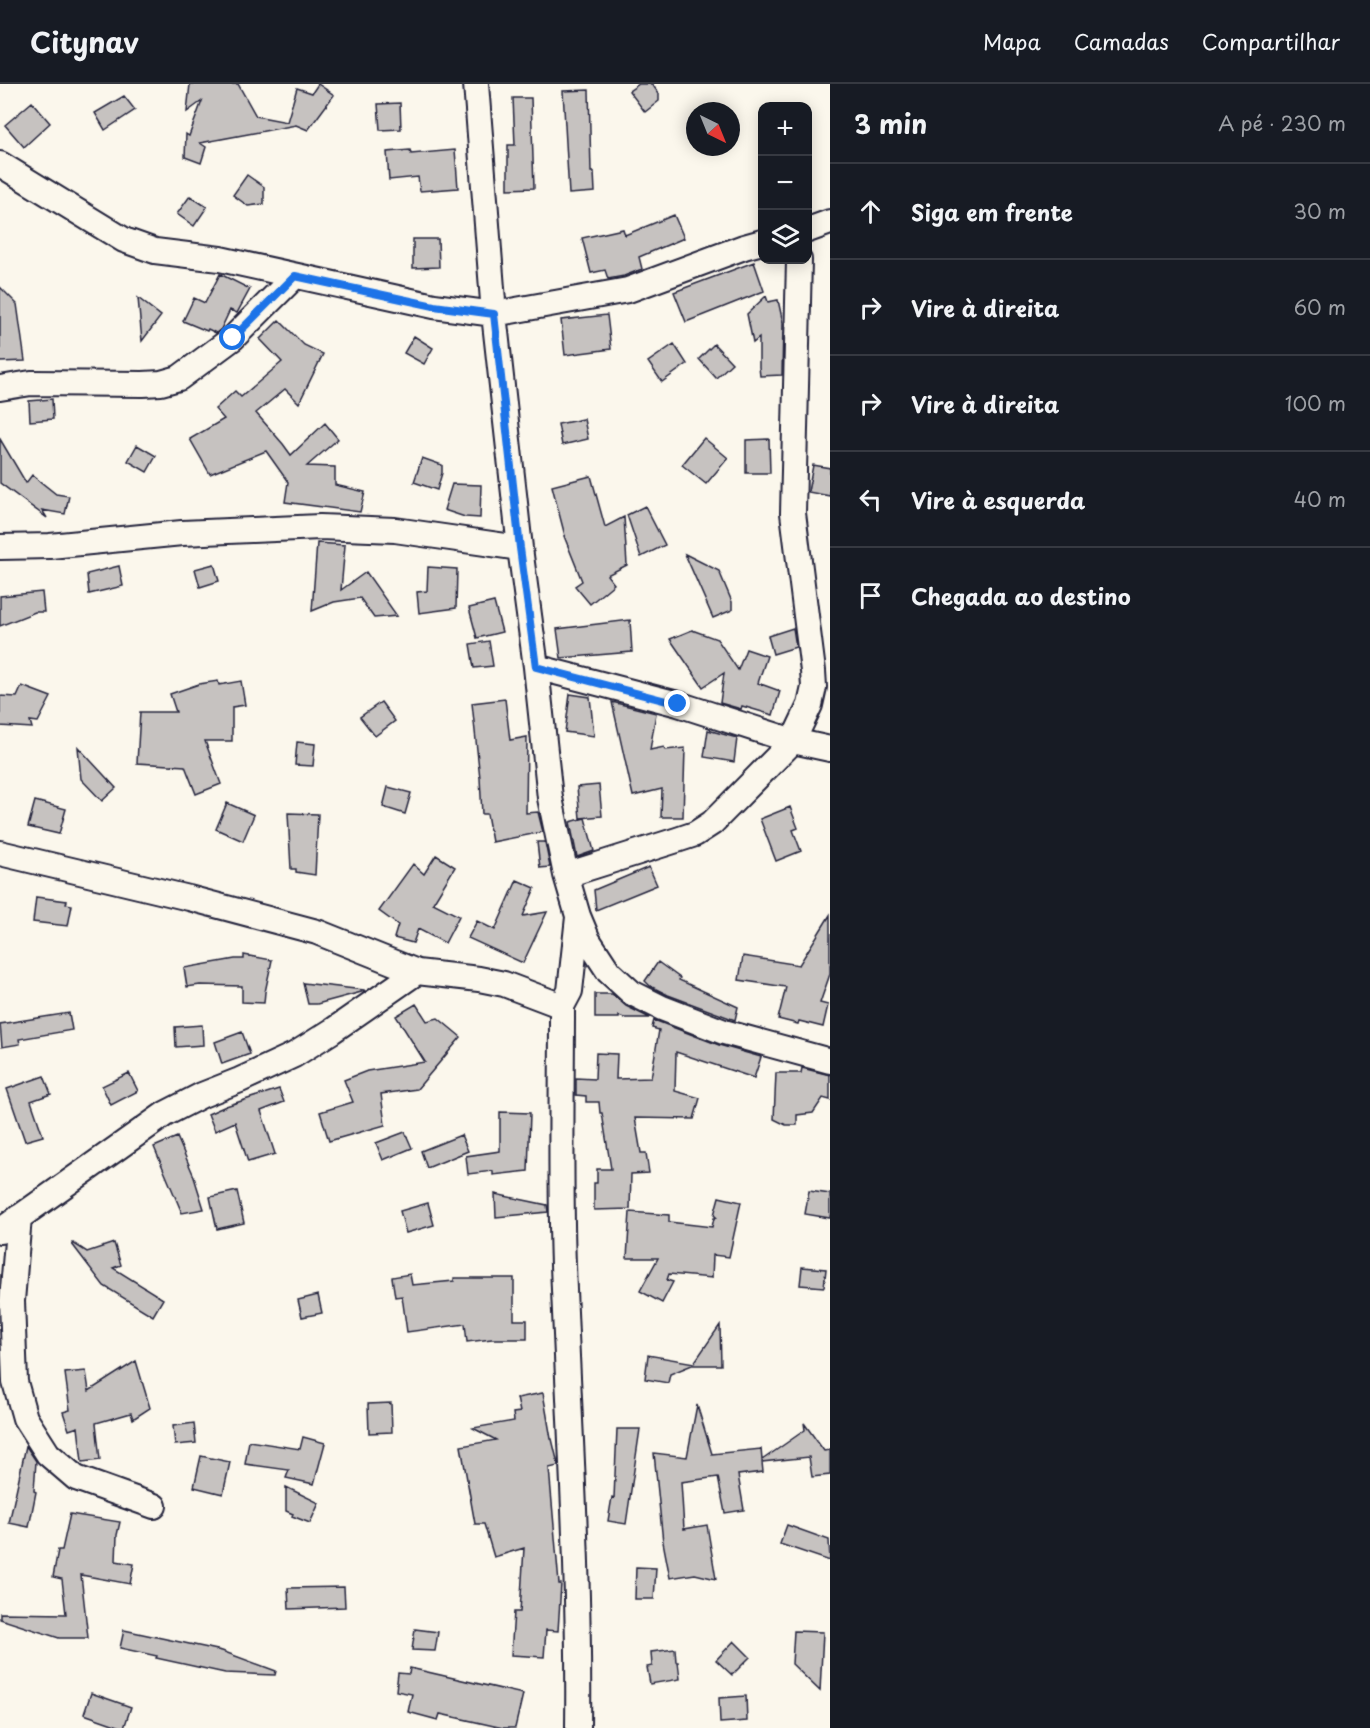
<!DOCTYPE html>
<html lang="pt">
<meta charset="utf-8">
<style>
body{margin:0;font-family:"Playpen Sans",sans-serif;background:#242831;color:#f1f3f6}
.controls{position:absolute;right:18px;top:18px;display:grid;overflow:hidden;border-radius:12px;box-shadow:0 3px 15px #0003}
.controls button{width:54px;height:54px;display:grid;place-items:center;padding:0;border:0;border-bottom:2px solid #363941;background:#171b24;color:#f1f3f6;font:30px sans-serif}
.compass{position:absolute;left:686px;top:18px;width:54px;height:54px;border-radius:50%;background:#171b24;box-shadow:0 3px 15px #0003;rotate:137deg}
.stop{position:absolute;width:18px;height:18px;margin:-14px;border:4px solid #1a73e8;border-radius:50%;background:#fff}
.stop.end{background:#1a73e8;border-color:#fff;box-shadow:0 2px 6px #0008}
.list{margin:0;padding:0;list-style:none}
h2{display:flex;justify-content:space-between;align-items:center;height:78px;margin:0;padding:0 24px;font-size:26px}
h2 small{font-size:20px;font-weight:400;color:#9ea1a6}
.list li{display:grid;grid-template-columns:39px 1fr auto;gap:18px;align-items:center;box-sizing:border-box;height:96px;padding:0 24px;border-top:2px solid #363941}
.list b{display:block;font-size:22px;white-space:nowrap}
.list em{font-size:20px;font-style:normal;color:#9ea1a6}
.icon{flex:none;width:33px;height:33px;fill:none;stroke:currentColor;stroke-width:2;stroke-linecap:round;stroke-linejoin:round}
.map{position:relative;flex:none;width:830px;height:1644px;overflow:hidden}
header{display:flex;align-items:center;gap:36px;box-sizing:border-box;height:84px;padding:0 30px;background:#171b24;border-bottom:2px solid #363941}
header strong{font-size:28px}
nav{display:flex;gap:33px;margin-inline-start:auto;font-size:21px}
main{display:flex}
aside{flex:1;background:#171b24}
.map>svg:first-child{display:block}
.building{fill:#c6c2c0;stroke:#22223b;stroke-width:1.5}
.lines{fill:none;stroke-linecap:round;stroke-linejoin:round}
.minor-casing{stroke:#22223b;stroke-width:28}
.minor{stroke:#fbf7ec;stroke-width:24}
.route{stroke:#1a73e8;stroke-width:8}
</style>
<header>
<strong>Citynav</strong>
<nav><a>Mapa</a><a>Camadas</a><a>Compartilhar</a></nav>
</header>
<main>
<div class="map">
<svg width="830" height="1644" viewBox="0 0 830 1644">
<rect width="100%" height="100%" fill="#fbf7ec"/>
<filter id="ink" filterUnits="userSpaceOnUse"><feTurbulence type="fractalNoise" baseFrequency=".0167" numOctaves="2"/><feDisplacementMap in="SourceGraphic" scale="12" xChannelSelector="R" yChannelSelector="G"/><feConvolveMatrix kernelMatrix="1 2 1 2 8 2 1 2 1" color-interpolation-filters="sRGB"/></filter>
<g filter="url(#ink)">
<path class="building" d="M 190,0 L 238,0 L 256,32 L 287,38 L 297,4 L 312,9 L 318,0 L 334,11 L 308,46 L 296,41 L 200,59 L 206,63 L 201,79 L 185,73 L 186,50 L 189,52 L 202,17 L 187,28 Z
M 639,0 L 652,0 L 659,10 L 659,17 L 645,28 L 629,7 Z
M 589,6 L 591,88 L 594,88 L 595,108 L 569,110 L 563,7 Z
M 124,12 L 135,26 L 105,46 L 95,29 Z
M 513,14 L 531,14 L 534,104 L 508,105 L 508,61 L 515,61 Z
M 32,18 L 50,39 L 24,63 L 5,41 Z
M 400,19 L 401,45 L 380,46 L 378,20 Z
M 410,66 L 411,70 L 455,66 L 458,104 L 420,107 L 418,93 L 389,96 L 387,68 Z
M 247,91 L 264,103 L 264,120 L 248,122 L 233,111 Z
M 190,112 L 207,123 L 194,142 L 177,130 Z
M 674,131 L 684,154 L 639,173 L 642,185 L 624,192 L 608,195 L 605,186 L 591,189 L 582,154 L 623,145 L 625,151 Z
M 413,155 L 438,155 L 439,183 L 413,184 Z
M 754,178 L 764,207 L 686,238 L 674,208 Z
M 220,190 L 250,205 L 237,229 L 230,226 L 221,245 L 216,249 L 208,245 L 207,247 L 183,237 L 194,214 L 205,219 Z
M 0,203 L 17,220 L 25,277 L 0,278 Z
M 766,212 L 768,218 L 778,216 L 783,239 L 782,291 L 760,292 L 759,283 L 759,254 L 753,259 L 747,230 Z
M 138,214 L 161,232 L 142,257 Z
M 607,231 L 611,265 L 565,271 L 561,236 Z
M 279,236 L 304,261 L 323,270 L 299,319 L 285,305 L 256,329 L 283,360 L 291,371 L 325,339 L 338,355 L 307,382 L 335,383 L 335,401 L 365,408 L 360,428 L 285,418 L 288,398 L 266,367 L 210,390 L 190,355 L 224,335 L 215,325 L 235,307 L 241,313 L 282,278 L 260,255 Z
M 414,252 L 433,264 L 424,280 L 404,269 Z
M 674,260 L 687,280 L 662,298 L 648,278 Z
M 714,260 L 732,279 L 716,294 L 699,275 Z
M 52,315 L 53,335 L 30,337 L 29,317 Z
M 584,335 L 588,355 L 562,361 L 558,340 Z
M 704,354 L 728,374 L 706,400 L 682,381 Z
M 0,355 L 26,399 L 32,391 L 56,410 L 69,412 L 65,430 L 42,426 L 47,434 L 0,399 Z
M 769,355 L 770,389 L 746,389 L 746,356 Z
M 137,361 L 156,372 L 147,388 L 128,377 Z
M 422,374 L 442,381 L 442,389 L 437,406 L 414,398 Z
M 813,381 L 830,384 L 830,412 L 808,408 Z
M 591,392 L 605,443 L 624,433 L 627,481 L 607,491 L 614,500 L 590,520 L 575,502 L 582,497 L 564,452 L 565,452 L 552,402 Z
M 452,400 L 481,401 L 480,434 L 465,433 L 444,426 Z
M 645,422 L 665,461 L 641,473 L 627,431 Z
M 317,459 L 345,461 L 341,506 L 366,488 L 397,532 L 374,534 L 360,514 L 334,518 L 312,527 Z
M 685,470 L 719,487 L 732,518 L 732,526 L 713,534 Z
M 214,480 L 219,497 L 200,503 L 195,485 Z
M 119,482 L 123,502 L 89,510 L 87,490 Z
M 428,483 L 457,485 L 456,524 L 419,529 L 417,508 L 427,507 Z
M 42,508 L 44,528 L 35,528 L 0,542 L 0,512 Z
M 494,518 L 502,548 L 477,554 L 469,524 Z
M 630,536 L 632,568 L 561,574 L 557,545 Z
M 793,544 L 796,563 L 773,570 L 768,552 Z
M 692,546 L 717,555 L 738,586 L 746,565 L 767,572 L 758,599 L 780,607 L 773,631 L 742,622 L 741,625 L 720,619 L 724,589 L 703,603 L 670,555 Z
M 489,557 L 493,582 L 474,584 L 470,560 Z
M 218,597 L 219,601 L 241,597 L 245,621 L 232,623 L 232,657 L 205,657 L 221,700 L 196,710 L 185,682 L 137,679 L 140,628 L 176,628 L 170,610 L 199,600 Z
M 22,602 L 51,613 L 38,638 L 30,637 L 32,644 L 0,642 L 0,612 L 17,613 Z
M 570,610 L 590,613 L 594,652 L 565,648 Z
M 505,615 L 510,656 L 527,653 L 526,729 L 538,728 L 543,748 L 492,758 L 487,730 L 482,730 L 480,694 L 472,619 Z
M 381,618 L 395,637 L 375,652 L 360,633 Z
M 612,618 L 656,629 L 650,666 L 664,663 L 665,666 L 685,664 L 683,733 L 661,733 L 662,705 L 633,712 Z
M 708,646 L 737,654 L 734,678 L 704,673 Z
M 297,658 L 315,660 L 313,682 L 295,681 Z
M 78,663 L 116,704 L 102,717 L 81,695 Z
M 599,701 L 602,732 L 580,734 L 577,703 Z
M 388,703 L 411,709 L 405,730 L 383,723 Z
M 35,717 L 66,725 L 59,750 L 28,743 Z
M 227,719 L 254,731 L 243,757 L 216,745 Z
M 790,723 L 798,744 L 793,746 L 801,767 L 776,777 L 760,735 Z
M 288,729 L 318,730 L 315,791 L 296,788 L 296,785 L 291,785 Z
M 585,734 L 594,767 L 577,773 L 570,738 Z
M 537,758 L 545,758 L 550,783 L 540,784 Z
M 436,771 L 455,783 L 433,819 L 459,832 L 445,859 L 418,845 L 413,859 L 394,854 L 398,841 L 379,827 L 413,780 L 424,790 Z
M 649,783 L 657,801 L 596,826 L 594,806 Z
M 517,796 L 535,804 L 523,832 L 547,828 L 523,879 L 468,854 L 477,837 L 495,846 Z
M 36,813 L 67,817 L 66,820 L 72,821 L 68,842 L 33,838 Z
M 830,831 L 830,890 L 820,919 L 828,921 L 823,943 L 799,937 L 798,940 L 778,935 L 786,903 L 739,896 L 743,872 L 799,881 Z
M 244,871 L 272,876 L 265,908 L 264,919 L 242,918 L 242,902 L 200,901 L 187,903 L 184,884 L 235,875 L 244,875 Z
M 658,878 L 680,894 L 679,896 L 738,923 L 735,936 L 668,911 L 650,902 L 645,897 Z
M 303,899 L 364,906 L 365,907 L 317,920 L 308,920 Z
M 595,910 L 612,910 L 626,922 L 650,934 L 624,934 L 619,932 L 619,934 L 595,934 Z
M 416,920 L 427,937 L 438,934 L 461,953 L 417,1005 L 381,1010 L 385,1041 L 329,1057 L 320,1028 L 353,1018 L 344,996 L 367,987 L 425,978 L 396,932 Z
M 69,929 L 72,946 L 19,955 L 20,960 L 2,963 L 0,940 Z
M 654,936 L 719,961 L 761,973 L 754,994 L 676,968 L 675,1007 L 700,1014 L 694,1035 L 635,1034 L 641,1069 L 646,1069 L 649,1089 L 631,1090 L 630,1125 L 594,1126 L 594,1099 L 597,1099 L 597,1085 L 611,1085 L 602,1029 L 600,1029 L 599,1018 L 586,1018 L 586,1012 L 576,1011 L 576,994 L 595,995 L 596,969 L 617,970 L 616,995 L 651,994 L 659,946 L 652,944 Z
M 202,941 L 203,961 L 176,963 L 175,943 Z
M 242,948 L 250,970 L 222,980 L 215,958 Z
M 802,984 L 830,991 L 830,1016 L 823,1014 L 813,1029 L 797,1031 L 797,1041 L 786,1041 L 774,1035 L 776,989 L 801,989 Z
M 129,989 L 138,1007 L 111,1021 L 102,1002 Z
M 44,992 L 51,1010 L 31,1017 L 43,1052 L 25,1057 L 7,1005 Z
M 279,1005 L 284,1018 L 261,1027 L 275,1070 L 248,1078 L 235,1038 L 215,1047 L 208,1030 L 226,1022 Z
M 500,1028 L 530,1029 L 528,1087 L 493,1091 L 493,1087 L 468,1090 L 466,1072 L 500,1067 Z
M 405,1048 L 412,1064 L 383,1076 L 376,1059 Z
M 461,1051 L 468,1067 L 427,1084 L 421,1067 Z
M 177,1053 L 193,1090 L 204,1125 L 182,1129 L 154,1063 Z
M 237,1107 L 244,1139 L 217,1145 L 210,1113 Z
M 809,1107 L 830,1110 L 830,1134 L 805,1130 Z
M 495,1110 L 547,1121 L 548,1128 L 496,1133 Z
M 719,1113 L 741,1118 L 729,1173 L 713,1171 L 712,1194 L 669,1190 L 667,1196 L 673,1198 L 662,1219 L 640,1207 L 658,1174 L 627,1174 L 630,1128 L 669,1131 L 669,1138 L 712,1143 L 714,1134 L 717,1134 L 714,1131 Z
M 428,1119 L 434,1141 L 406,1149 L 400,1127 Z
M 73,1159 L 87,1168 L 114,1159 L 121,1181 L 113,1184 L 163,1215 L 153,1232 L 104,1202 L 72,1160 Z
M 802,1183 L 826,1185 L 824,1203 L 800,1201 Z
M 410,1190 L 412,1201 L 454,1197 L 454,1194 L 514,1194 L 514,1236 L 527,1236 L 527,1255 L 492,1255 L 467,1258 L 465,1240 L 407,1248 L 402,1212 L 395,1213 L 392,1193 Z
M 318,1211 L 322,1229 L 302,1233 L 298,1216 Z
M 720,1241 L 721,1281 L 692,1281 L 670,1290 L 668,1299 L 645,1295 L 648,1271 L 694,1279 Z
M 136,1277 L 150,1324 L 133,1335 L 131,1329 L 96,1339 L 100,1376 L 82,1378 L 78,1343 L 69,1346 L 63,1328 L 70,1326 L 65,1289 L 86,1287 L 89,1307 Z
M 543,1309 L 551,1355 L 552,1355 L 558,1380 L 558,1382 L 549,1384 L 559,1500 L 561,1500 L 558,1547 L 546,1546 L 544,1573 L 511,1571 L 514,1528 L 520,1528 L 524,1464 L 494,1473 L 484,1440 L 475,1440 L 461,1362 L 496,1356 L 473,1344 L 514,1337 L 513,1329 L 520,1328 L 517,1314 Z
M 391,1319 L 392,1348 L 369,1349 L 368,1320 Z
M 697,1321 L 712,1370 L 761,1365 L 762,1376 L 805,1346 L 804,1339 L 824,1367 L 830,1366 L 830,1391 L 812,1393 L 809,1373 L 762,1378 L 763,1388 L 738,1391 L 744,1426 L 725,1429 L 718,1393 L 681,1398 L 684,1445 L 707,1441 L 716,1495 L 695,1490 L 670,1494 L 663,1458 L 654,1369 L 687,1373 Z
M 194,1339 L 196,1359 L 175,1361 L 173,1342 Z
M 617,1345 L 640,1345 L 626,1440 L 608,1437 L 612,1413 L 614,1414 Z
M 303,1353 L 325,1359 L 314,1400 L 286,1394 L 289,1386 L 245,1380 L 249,1357 L 300,1365 Z
M 26,1362 L 36,1377 L 34,1407 L 36,1408 L 29,1443 L 9,1439 Z
M 201,1372 L 230,1378 L 223,1410 L 194,1403 Z
M 286,1403 L 319,1419 L 310,1439 L 292,1432 L 293,1430 L 286,1427 Z
M 70,1430 L 120,1438 L 117,1451 L 116,1477 L 134,1480 L 130,1500 L 81,1491 L 88,1554 L 59,1554 L 0,1535 L 0,1529 L 66,1530 L 62,1495 L 53,1493 L 58,1466 L 62,1466 Z
M 787,1441 L 829,1456 L 830,1477 L 780,1460 Z
M 636,1483 L 656,1484 L 654,1515 L 635,1515 Z
M 344,1503 L 345,1523 L 289,1525 L 288,1504 Z
M 415,1545 L 438,1548 L 435,1567 L 412,1566 Z
M 124,1546 L 222,1567 L 276,1587 L 275,1591 L 225,1589 L 156,1574 L 157,1572 L 120,1564 Z
M 794,1547 L 823,1548 L 820,1607 L 792,1580 Z
M 734,1557 L 750,1573 L 732,1591 L 716,1576 Z
M 675,1565 L 676,1578 L 678,1578 L 680,1595 L 650,1600 L 647,1583 L 652,1582 L 651,1568 Z
M 410,1584 L 523,1610 L 515,1644 L 503,1644 L 440,1630 L 438,1636 L 408,1628 L 412,1610 L 396,1607 L 398,1589 L 409,1590 Z
M 91,1609 L 131,1623 L 124,1644 L 84,1630 Z
M 746,1612 L 747,1637 L 720,1639 L 719,1614 Z"/>
<g class="lines">
<defs>
<path id="minor" d="M 476,0 L 494,230 L 520,464 L 536,583 L 550,714 L 566,791 L 578,832 L 588,856 L 609,888 L 632,909 L 662,924 L 724,948 L 830,977
M 0,80 L 124,156 L 155,167 L 220,175 L 434,222 L 494,230 L 628,206 L 744,163 L 762,158
M 808,146 L 830,138
M 0,304 L 31,299 L 143,300 L 161,299 L 179,294 L 233,254 L 295,192
M 0,463 L 50,462 L 182,449 L 320,443 L 395,446 L 520,464
M 536,583 L 678,620 L 793,657 L 830,665
M 0,769 L 189,814 L 317,848 L 417,888
M 566,791 L 677,756 L 695,750 L 712,739 L 793,657 L 810,621 L 814,603 L 813,587 L 793,429 L 799,176
M 19,1133 L 12,1217 L 15,1298 L 25,1334 L 48,1370 L 76,1394 L 154,1422
M 0,1147 L 165,1030 L 202,1011 L 240,996 L 294,971 L 332,947 L 417,888 L 479,895 L 504,900 L 562,922
M 578,1644 C 580,1489 569,1335 563,1181 C 560,1095 562,1008 562,922 L 570,907 L 578,833"/>
</defs>
<use href="#minor" class="minor-casing"/>
<use href="#minor" class="minor"/>
</g>
</g>
<g class="lines" filter="url(#ink)">
<path class="route" d="M 233,254 L 295,192 L 434,222 L 494,230 L 520,464 L 536,583 L 678,620"/>
</g>
</svg>
<div class="controls">
<button>+</button>
<button>−</button>
<button><svg class="icon" aria-label="layers" viewBox="0 0 24 24"><path d="M12 4l9 5-9 5-9-5zM3 14l9 5 9-5"/></svg></button>
</div>
<svg class="compass" viewBox="-18 -18 36 36"><path d="M0-13l5 13h-10z" fill="#e53935"/><path d="M0 13l5-13h-10z" fill="#9ea1a6"/></svg>
<div class="stop" style="left:233px;top:254px"></div>
<div class="stop end" style="left:678px;top:620px"></div>
</div>
<aside>
<h2>3 min<small>A pé · 230 m</small></h2>
<ul class="list">
<li><svg class="icon" aria-label="ahead" viewBox="0 0 24 24"><path d="M12 20V5M6 11l6-6 6 6"/></svg><div><b>Siga em frente</b></div><em>30 m</em></li>
<li><svg class="icon" aria-label="right" viewBox="0 0 24 24"><path d="M7 20v-9h11M14 6l5 5-5 5"/></svg><div><b>Vire à direita</b></div><em>60 m</em></li>
<li><svg class="icon" aria-label="right" viewBox="0 0 24 24"><path d="M7 20v-9h11M14 6l5 5-5 5"/></svg><div><b>Vire à direita</b></div><em>100 m</em></li>
<li><svg class="icon" aria-label="left" viewBox="0 0 24 24"><path d="M17 20v-9H6M10 6l-5 5 5 5"/></svg><div><b>Vire à esquerda</b></div><em>40 m</em></li>
<li><svg class="icon" aria-label="arrive" viewBox="0 0 24 24"><path d="M6 21V4h12l-3 4 3 4H6"/></svg><div><b>Chegada ao destino</b></div></li>
</ul>
</aside>
</main>
